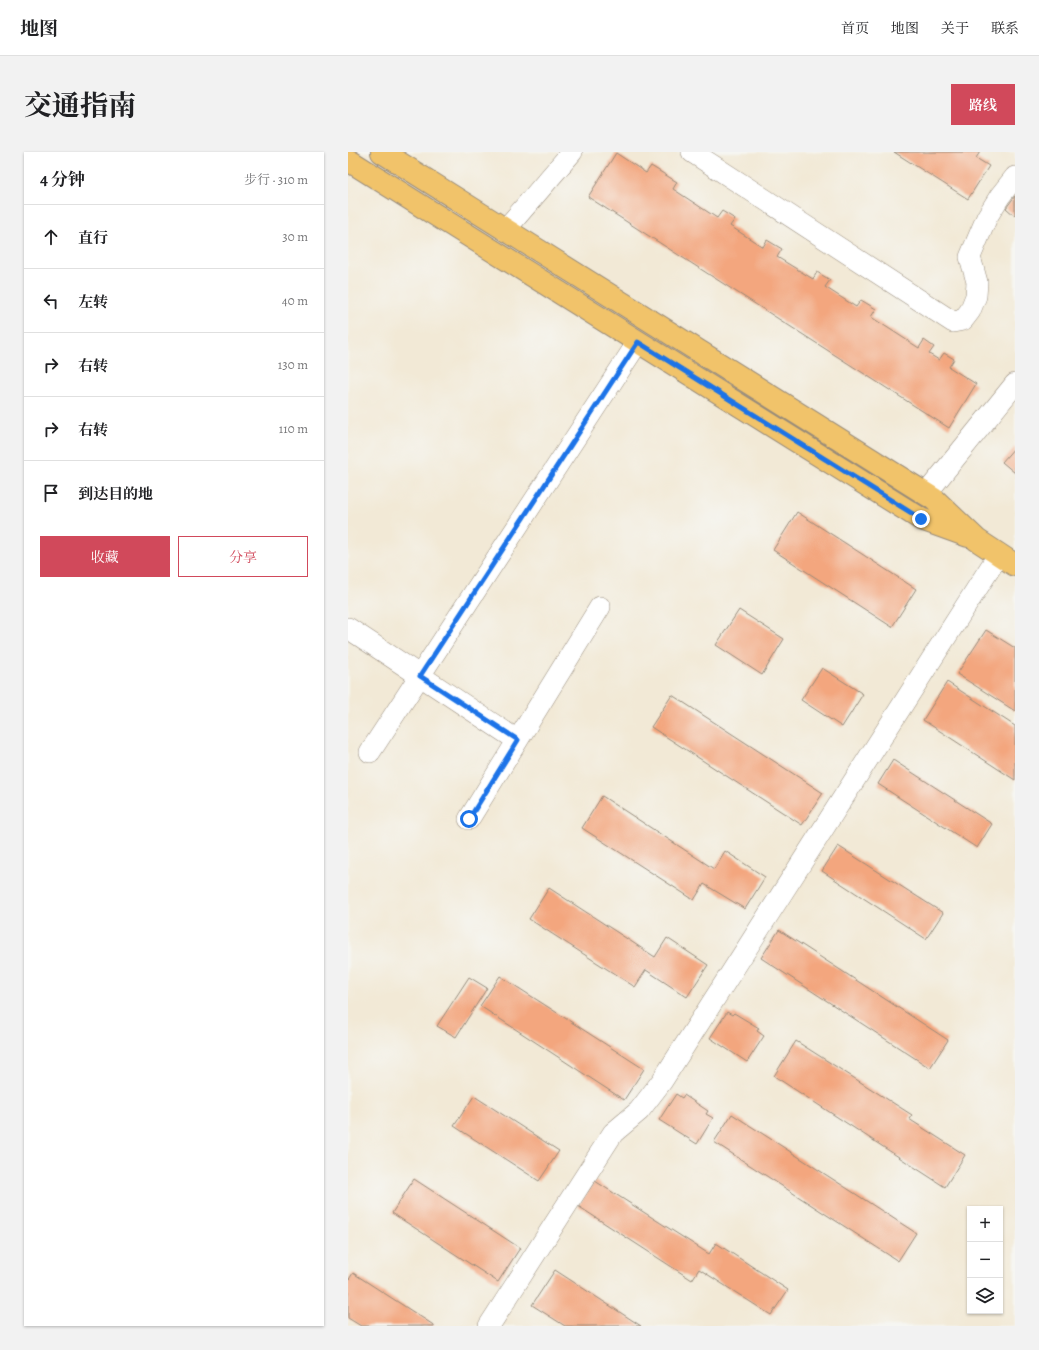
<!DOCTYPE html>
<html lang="zh">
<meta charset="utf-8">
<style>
body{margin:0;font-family:Alegreya,"Noto Serif SC",serif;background:#f2f2f2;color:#202124}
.controls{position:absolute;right:12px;bottom:12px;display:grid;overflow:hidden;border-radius:0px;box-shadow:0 1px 3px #0004}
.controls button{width:36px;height:36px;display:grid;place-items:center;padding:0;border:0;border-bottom:1px solid #e0e0e0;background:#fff;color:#202124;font:20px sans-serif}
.stop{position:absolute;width:12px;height:12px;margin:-9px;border:3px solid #1a73e8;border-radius:50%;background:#fff}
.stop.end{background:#1a73e8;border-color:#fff;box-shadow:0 1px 4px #0008}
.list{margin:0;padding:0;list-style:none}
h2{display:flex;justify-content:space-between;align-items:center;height:52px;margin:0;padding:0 16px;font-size:17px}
h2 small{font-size:13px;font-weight:400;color:#757577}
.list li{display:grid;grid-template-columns:26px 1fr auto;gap:12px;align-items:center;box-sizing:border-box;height:64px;padding:0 16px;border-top:1px solid #e0e0e0}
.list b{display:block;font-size:15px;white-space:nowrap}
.list em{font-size:13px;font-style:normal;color:#757577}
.actions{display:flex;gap:8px;padding:12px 16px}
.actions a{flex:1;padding:9px 0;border:1px solid #d1495b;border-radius:0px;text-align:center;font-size:14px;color:#d1495b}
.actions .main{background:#d1495b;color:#fff}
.icon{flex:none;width:22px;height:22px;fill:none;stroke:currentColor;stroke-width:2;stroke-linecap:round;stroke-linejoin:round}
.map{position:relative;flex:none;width:667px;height:1174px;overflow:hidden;border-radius:0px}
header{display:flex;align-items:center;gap:24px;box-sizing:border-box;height:56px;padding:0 20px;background:#fff;border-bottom:1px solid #e0e0e0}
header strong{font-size:19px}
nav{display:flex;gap:22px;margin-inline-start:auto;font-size:14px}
.intro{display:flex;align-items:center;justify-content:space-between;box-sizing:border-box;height:96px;padding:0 24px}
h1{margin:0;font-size:28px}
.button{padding:10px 18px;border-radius:0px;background:#d1495b;color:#fff;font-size:14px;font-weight:700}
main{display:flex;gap:24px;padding:0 24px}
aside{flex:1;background:#fff;border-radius:0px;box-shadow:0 1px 3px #0004}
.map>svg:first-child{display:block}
.building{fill:#f3a67e}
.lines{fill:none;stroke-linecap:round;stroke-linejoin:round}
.minor-casing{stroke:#968a7a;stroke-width:22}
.major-casing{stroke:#968a7a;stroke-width:24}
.minor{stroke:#fff;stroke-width:21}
.major{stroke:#f1c36a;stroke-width:22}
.route{stroke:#1a73e8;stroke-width:5}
</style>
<header>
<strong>地图</strong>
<nav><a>首页</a><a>地图</a><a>关于</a><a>联系</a></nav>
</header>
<div class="intro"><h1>交通指南</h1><a class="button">路线</a></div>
<main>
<aside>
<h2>4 分钟<small>步行 · 310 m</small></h2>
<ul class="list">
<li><svg class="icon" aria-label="ahead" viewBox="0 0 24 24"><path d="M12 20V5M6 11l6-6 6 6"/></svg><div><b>直行</b></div><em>30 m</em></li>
<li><svg class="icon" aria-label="left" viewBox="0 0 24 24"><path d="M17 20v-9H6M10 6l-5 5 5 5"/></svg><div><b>左转</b></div><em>40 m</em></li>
<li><svg class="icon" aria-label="right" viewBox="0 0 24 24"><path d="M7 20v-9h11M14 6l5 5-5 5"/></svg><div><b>右转</b></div><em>130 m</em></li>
<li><svg class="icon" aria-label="right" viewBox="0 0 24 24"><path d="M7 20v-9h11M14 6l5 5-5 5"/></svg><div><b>右转</b></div><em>110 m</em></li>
<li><svg class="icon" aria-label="arrive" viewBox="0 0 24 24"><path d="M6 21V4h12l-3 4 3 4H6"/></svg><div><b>到达目的地</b></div></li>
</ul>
<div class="actions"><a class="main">收藏</a><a>分享</a></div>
</aside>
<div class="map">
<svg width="667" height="1174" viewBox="0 0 667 1174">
<rect width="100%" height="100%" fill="#f6f6f2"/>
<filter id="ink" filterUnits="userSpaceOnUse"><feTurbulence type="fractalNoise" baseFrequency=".025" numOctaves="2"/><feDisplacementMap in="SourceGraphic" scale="8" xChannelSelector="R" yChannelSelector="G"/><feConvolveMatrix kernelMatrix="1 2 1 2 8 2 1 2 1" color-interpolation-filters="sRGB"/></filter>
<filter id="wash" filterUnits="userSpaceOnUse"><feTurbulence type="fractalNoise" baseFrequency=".012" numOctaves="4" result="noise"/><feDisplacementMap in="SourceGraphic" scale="16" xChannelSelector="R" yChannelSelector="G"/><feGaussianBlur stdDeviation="0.9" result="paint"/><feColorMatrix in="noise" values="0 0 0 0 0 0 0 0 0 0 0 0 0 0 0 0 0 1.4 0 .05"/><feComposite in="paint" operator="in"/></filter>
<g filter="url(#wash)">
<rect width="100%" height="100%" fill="#f2e9d6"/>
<g id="blocks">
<path class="building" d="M 546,0 L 632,0 L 628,6 L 641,14 L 620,47 Z
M 268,1 L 298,21 L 303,14 L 329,30 L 325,37 L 369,66 L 374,59 L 387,67 L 382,74 L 415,95 L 419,88 L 434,97 L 429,105 L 465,127 L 469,120 L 482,128 L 477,135 L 508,155 L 513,148 L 528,157 L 523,165 L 571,196 L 576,188 L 586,195 L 581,202 L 591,208 L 596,201 L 606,207 L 601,215 L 628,232 L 601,276 L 240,45 Z
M 667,44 L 667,64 L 658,56 Z
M 667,295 L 667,321 L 654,310 Z
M 449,360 L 568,437 L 544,475 L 425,398 Z
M 391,458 L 436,487 L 414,523 L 368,493 Z
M 638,478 L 667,496 L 667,559 L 609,522 Z
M 474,516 L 515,542 L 494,575 L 453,548 Z
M 599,530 L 667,574 L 667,628 L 575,568 Z
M 324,543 L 475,641 L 454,673 L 303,575 Z
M 545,608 L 644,672 L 629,696 L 530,632 Z
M 254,644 L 366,717 L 377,699 L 417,725 L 397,757 L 356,732 L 346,748 L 234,676 Z
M 490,694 L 595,761 L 578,787 L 474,719 Z
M 201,736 L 307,805 L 319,786 L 360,813 L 339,845 L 298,818 L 287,835 L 181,767 Z
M 431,778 L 600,888 L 582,916 L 413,806 Z
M 152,824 L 296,917 L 276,948 L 132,854 Z
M 121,825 L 139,836 L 108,885 L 89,874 Z
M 379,860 L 384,863 L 386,861 L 411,876 L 409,879 L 416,884 L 399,910 L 362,886 Z
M 448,889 L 564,963 L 561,967 L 617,1003 L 597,1035 L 426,924 Z
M 328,942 L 334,946 L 336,943 L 360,959 L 358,962 L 365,966 L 349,992 L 311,968 Z
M 126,944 L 211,999 L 191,1029 L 106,974 Z
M 384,962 L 568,1081 L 550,1109 L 366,990 Z
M 66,1027 L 172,1096 L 150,1130 L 44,1061 Z
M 247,1029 L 361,1102 L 368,1091 L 440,1138 L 423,1163 L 351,1117 L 344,1128 L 230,1054 Z
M 207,1118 L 293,1174 L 217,1174 L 184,1153 Z
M 5,1121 L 87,1174 L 13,1174 L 0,1166 L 0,1129 Z"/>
</g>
</g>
<g filter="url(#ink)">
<use href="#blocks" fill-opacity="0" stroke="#968a7a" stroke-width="1"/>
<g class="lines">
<defs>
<path id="minor" d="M 344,0 L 605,170 L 615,168 L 622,159 L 628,144 L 629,130 L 622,105 L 639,65 L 652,44 L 667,25
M 157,78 L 224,0
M 578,342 L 667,232
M 0,476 L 169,588
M 22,600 L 290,190
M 121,667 L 252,455
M 141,1174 L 265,981 L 291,959 L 314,929 L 651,402"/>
<path id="major" d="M 34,0 L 586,347 L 629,388 L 667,413
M 0,8 L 573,367 L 620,384"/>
</defs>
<use href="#minor" class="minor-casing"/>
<use href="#major" class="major-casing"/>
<use href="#minor" class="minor"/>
<use href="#major" class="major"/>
</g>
</g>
<g class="lines" filter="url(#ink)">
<path class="route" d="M 121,667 L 170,588 L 72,524 L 290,190 L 573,367"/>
</g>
</svg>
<div class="controls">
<button>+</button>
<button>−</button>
<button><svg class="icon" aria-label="layers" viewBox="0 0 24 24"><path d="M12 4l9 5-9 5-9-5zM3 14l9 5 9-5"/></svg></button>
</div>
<div class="stop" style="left:121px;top:667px"></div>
<div class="stop end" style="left:573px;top:367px"></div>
</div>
</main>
